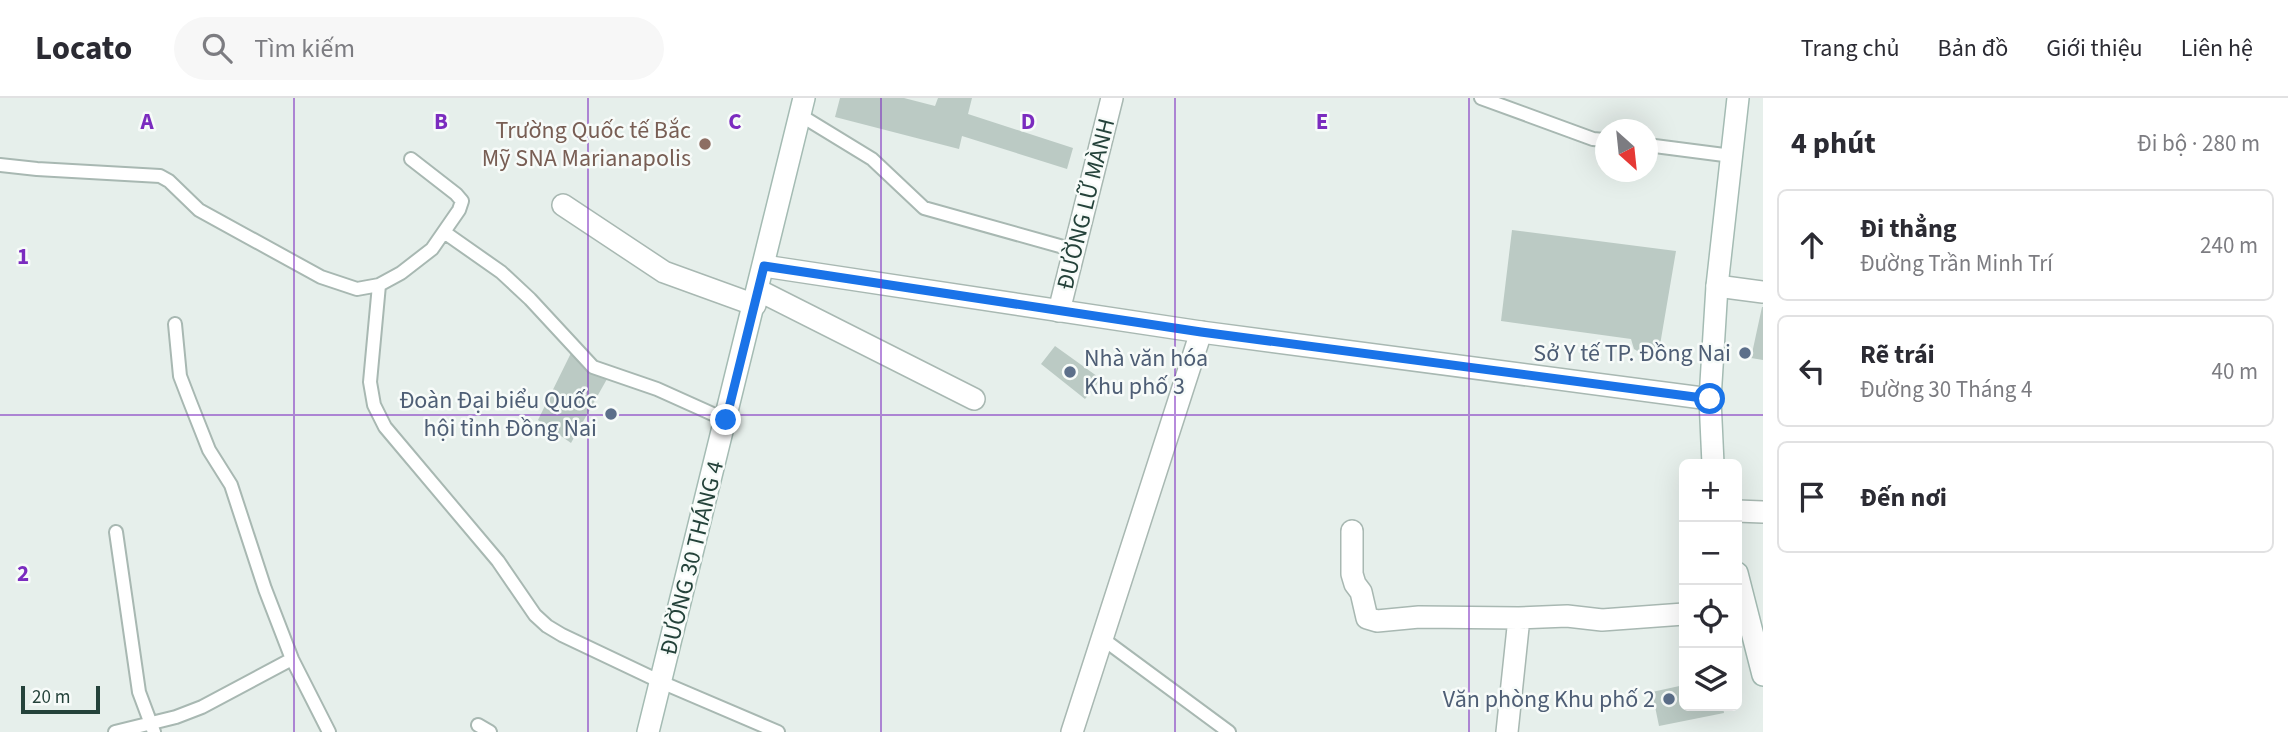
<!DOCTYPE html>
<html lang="vi">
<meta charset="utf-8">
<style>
body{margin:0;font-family:"Source Sans 3",sans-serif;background:#f7f7f7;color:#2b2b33}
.controls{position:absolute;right:21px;bottom:21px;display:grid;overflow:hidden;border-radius:10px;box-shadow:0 7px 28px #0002}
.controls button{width:63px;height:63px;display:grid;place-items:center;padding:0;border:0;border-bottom:2px solid #e1e1e2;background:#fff;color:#2b2b33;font:35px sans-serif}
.compass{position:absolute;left:1595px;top:21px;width:63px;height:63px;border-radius:50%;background:#fff;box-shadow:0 7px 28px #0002;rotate:153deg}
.scale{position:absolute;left:21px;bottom:18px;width:79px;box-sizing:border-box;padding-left:7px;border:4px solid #24423a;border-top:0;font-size:19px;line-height:24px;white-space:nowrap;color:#24423a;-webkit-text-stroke:5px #f7fbf9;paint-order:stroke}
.stop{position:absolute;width:21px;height:21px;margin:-16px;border:5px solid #1a73e8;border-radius:50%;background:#fff}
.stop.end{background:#1a73e8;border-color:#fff;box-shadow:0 2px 7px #0008}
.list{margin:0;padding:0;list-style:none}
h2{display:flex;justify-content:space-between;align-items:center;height:91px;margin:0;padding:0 28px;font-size:30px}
h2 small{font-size:23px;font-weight:400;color:#7c7c81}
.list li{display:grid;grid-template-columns:46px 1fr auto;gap:21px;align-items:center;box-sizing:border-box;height:112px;margin:0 14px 14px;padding:0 14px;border:2px solid #e1e1e2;border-radius:10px}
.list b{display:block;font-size:26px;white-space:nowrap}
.list p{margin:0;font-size:23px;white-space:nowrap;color:#7c7c81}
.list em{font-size:23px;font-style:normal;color:#7c7c81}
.icon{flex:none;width:38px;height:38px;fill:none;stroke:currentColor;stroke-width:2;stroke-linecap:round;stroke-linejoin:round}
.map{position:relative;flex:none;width:1763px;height:634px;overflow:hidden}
header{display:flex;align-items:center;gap:42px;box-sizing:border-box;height:98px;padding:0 35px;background:#fff;border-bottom:2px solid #e1e1e2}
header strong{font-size:33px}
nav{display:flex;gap:38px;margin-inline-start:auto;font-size:24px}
.search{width:490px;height:63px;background:#f7f7f7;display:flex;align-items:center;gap:18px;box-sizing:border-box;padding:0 24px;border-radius:38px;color:#7c7c81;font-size:26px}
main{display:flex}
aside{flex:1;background:#fff}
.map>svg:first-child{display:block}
.building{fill:#bbcac4}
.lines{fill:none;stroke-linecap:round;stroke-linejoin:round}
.service-casing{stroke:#a8b8b2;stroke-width:16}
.minor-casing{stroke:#a8b8b2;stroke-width:24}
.tertiary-casing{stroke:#a8b8b2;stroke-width:24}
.secondary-casing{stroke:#a4bbb3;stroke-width:24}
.service{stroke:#fff;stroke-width:12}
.minor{stroke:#fff;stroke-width:21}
.tertiary{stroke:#fff;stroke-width:21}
.secondary{stroke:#fff;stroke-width:21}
.route{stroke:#1a73e8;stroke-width:9}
.grid{fill:none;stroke:#7b2cbf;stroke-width:2;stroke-opacity:0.55}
.education-dot{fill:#8d6e63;stroke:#f7fbf9;stroke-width:2.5}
.service-dot{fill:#5c6f8a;stroke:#f7fbf9;stroke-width:2.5}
.labels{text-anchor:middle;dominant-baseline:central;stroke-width:5;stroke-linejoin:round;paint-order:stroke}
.education-label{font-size:24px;fill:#785e54;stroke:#f7fbf9;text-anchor:end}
.street-label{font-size:24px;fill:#24423a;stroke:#f7fbf9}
.service-label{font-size:24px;fill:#4e5e75;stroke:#f7fbf9;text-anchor:end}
.grid-label{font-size:23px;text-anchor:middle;font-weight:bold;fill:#7b2cbf;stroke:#f7fbf9;stroke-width:5;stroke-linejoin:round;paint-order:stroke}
</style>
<header>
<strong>Locato</strong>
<div class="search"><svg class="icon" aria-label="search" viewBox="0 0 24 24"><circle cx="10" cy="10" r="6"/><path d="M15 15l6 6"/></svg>Tìm kiếm</div>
<nav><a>Trang chủ</a><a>Bản đồ</a><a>Giới thiệu</a><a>Liên hệ</a></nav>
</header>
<main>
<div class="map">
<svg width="1763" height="634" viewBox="0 0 1763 634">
<rect width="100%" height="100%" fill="#e6efeb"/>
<path class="building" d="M 840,0 L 904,0 L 935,8 L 938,0 L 972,0 L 968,16 L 1073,50 L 1067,71 L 962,38 L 959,51 L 835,19 Z
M 1512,132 L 1676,153 L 1660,247 L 1657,252 L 1644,257 L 1634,251 L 1631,241 L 1501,223 Z
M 1762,209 L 1763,209 L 1763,262 L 1751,260 Z
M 1055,248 L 1101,281 L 1085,301 L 1041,266 Z
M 571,255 L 588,272 L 607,281 L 571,345 L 538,322 Z
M 1684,587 L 1684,608 L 1723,608 L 1724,615 L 1659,628 L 1652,594 Z"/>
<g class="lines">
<defs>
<path id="service" d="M 1481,0 L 1593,41 L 1605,42
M 800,17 L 872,61 L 924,110 L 1074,152
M 1647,47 L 1732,58
M 0,67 L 37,71 L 160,78 L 169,83 L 199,112 L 321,179 L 357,191 L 379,187 L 401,175 L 432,151 L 459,112 L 462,103 L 456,96 L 411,61
M 444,134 L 501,174 L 530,201 L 593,269 L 657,291 L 726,322
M 379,187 L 370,284 L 374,307 L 385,329 L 498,463 L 535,517 L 547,528 L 562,537 L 661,584 L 778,634
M 175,226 L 180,278 L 190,304 L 209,352 L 231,387 L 265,491 L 292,561 L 329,634
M 116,434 L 139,594 L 154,634
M 1103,541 L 1229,634
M 478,627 L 490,634
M 115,634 L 176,619 L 202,609 L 292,561"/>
<path id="minor" d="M 563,107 L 664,174 L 755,207
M 1717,188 L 1763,194
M 758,192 L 974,301
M 1059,213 L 1112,0
M 1737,413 L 1763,414
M 1352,433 L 1352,476 L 1355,486 L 1361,494 L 1367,520 L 1377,523 L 1419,519 L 1519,520 L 1567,518 L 1602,522 L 1684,516
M 1072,634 L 1201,234
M 1507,634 L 1519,520"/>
<path id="tertiary" d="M 764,168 L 1201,234 L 1710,301"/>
<path id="secondary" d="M 1713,366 L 1710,301 L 1717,188 L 1738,0
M 1737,475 L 1763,577
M 648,634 L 804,0"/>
</defs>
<use href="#service" class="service-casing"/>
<use href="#minor" class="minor-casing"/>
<use href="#tertiary" class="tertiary-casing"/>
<use href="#secondary" class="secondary-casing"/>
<use href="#service" class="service"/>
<use href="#minor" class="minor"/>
<use href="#tertiary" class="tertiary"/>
<use href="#secondary" class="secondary"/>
</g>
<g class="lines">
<path class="route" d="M 726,322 L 764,168 L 1201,234 L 1710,301"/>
</g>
<path class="grid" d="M 294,0 L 294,634M 588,0 L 588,634M 881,0 L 881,634M 1175,0 L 1175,634M 1469,0 L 1469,634M 0,317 L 1763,317"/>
<circle class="education-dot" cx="705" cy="46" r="7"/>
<g class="service-dot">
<circle cx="1745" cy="255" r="7"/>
<circle cx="1070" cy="274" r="7"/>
<circle cx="611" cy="316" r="7"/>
<circle cx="1669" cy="601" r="7"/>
</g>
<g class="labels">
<g class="education-label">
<text x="691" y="32">Trường Quốc tế Bắc<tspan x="691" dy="28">Mỹ SNA Marianapolis</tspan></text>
</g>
<g class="street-label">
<text transform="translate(1086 106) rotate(-76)">ĐƯỜNG LỮ MÀNH</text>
<text transform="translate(692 460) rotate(-76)">ĐƯỜNG 30 THÁNG 4</text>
</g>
<g class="service-label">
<text x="1731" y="255">Sở Y tế TP. Đồng Nai</text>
<text x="1084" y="260" text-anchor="start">Nhà văn hóa<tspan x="1084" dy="28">Khu phố 3</tspan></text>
<text x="597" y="302">Đoàn Đại biểu Quốc<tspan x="597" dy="28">hội tỉnh Đồng Nai</tspan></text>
<text x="1655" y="601">Văn phòng Khu phố 2</text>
</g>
</g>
<g class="grid-label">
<text x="147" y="31">A</text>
<text x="441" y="31">B</text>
<text x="735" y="31">C</text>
<text x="1028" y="31">D</text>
<text x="1322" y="31">E</text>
<text x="23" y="166">1</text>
<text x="23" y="483">2</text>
</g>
</svg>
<div class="controls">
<button>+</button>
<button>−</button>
<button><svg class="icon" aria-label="locate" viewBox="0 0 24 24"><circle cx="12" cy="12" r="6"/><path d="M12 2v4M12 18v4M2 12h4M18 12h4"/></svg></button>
<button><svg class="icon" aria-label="layers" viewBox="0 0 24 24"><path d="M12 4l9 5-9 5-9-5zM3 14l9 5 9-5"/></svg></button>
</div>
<svg class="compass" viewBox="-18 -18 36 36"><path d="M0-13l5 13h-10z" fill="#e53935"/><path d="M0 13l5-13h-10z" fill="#7c7c81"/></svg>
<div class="scale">20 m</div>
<div class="stop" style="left:1710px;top:301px"></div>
<div class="stop end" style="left:726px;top:322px"></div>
</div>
<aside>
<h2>4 phút<small>Đi bộ · 280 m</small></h2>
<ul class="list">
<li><svg class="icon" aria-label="ahead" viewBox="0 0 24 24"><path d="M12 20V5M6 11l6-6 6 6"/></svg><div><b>Đi thẳng</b><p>Đường Trần Minh Trí</p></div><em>240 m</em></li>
<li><svg class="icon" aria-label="left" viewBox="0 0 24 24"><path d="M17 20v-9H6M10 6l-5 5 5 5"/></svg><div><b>Rẽ trái</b><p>Đường 30 Tháng 4</p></div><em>40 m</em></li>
<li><svg class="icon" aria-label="arrive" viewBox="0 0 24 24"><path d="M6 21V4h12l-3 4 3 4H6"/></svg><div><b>Đến nơi</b></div></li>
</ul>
</aside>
</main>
